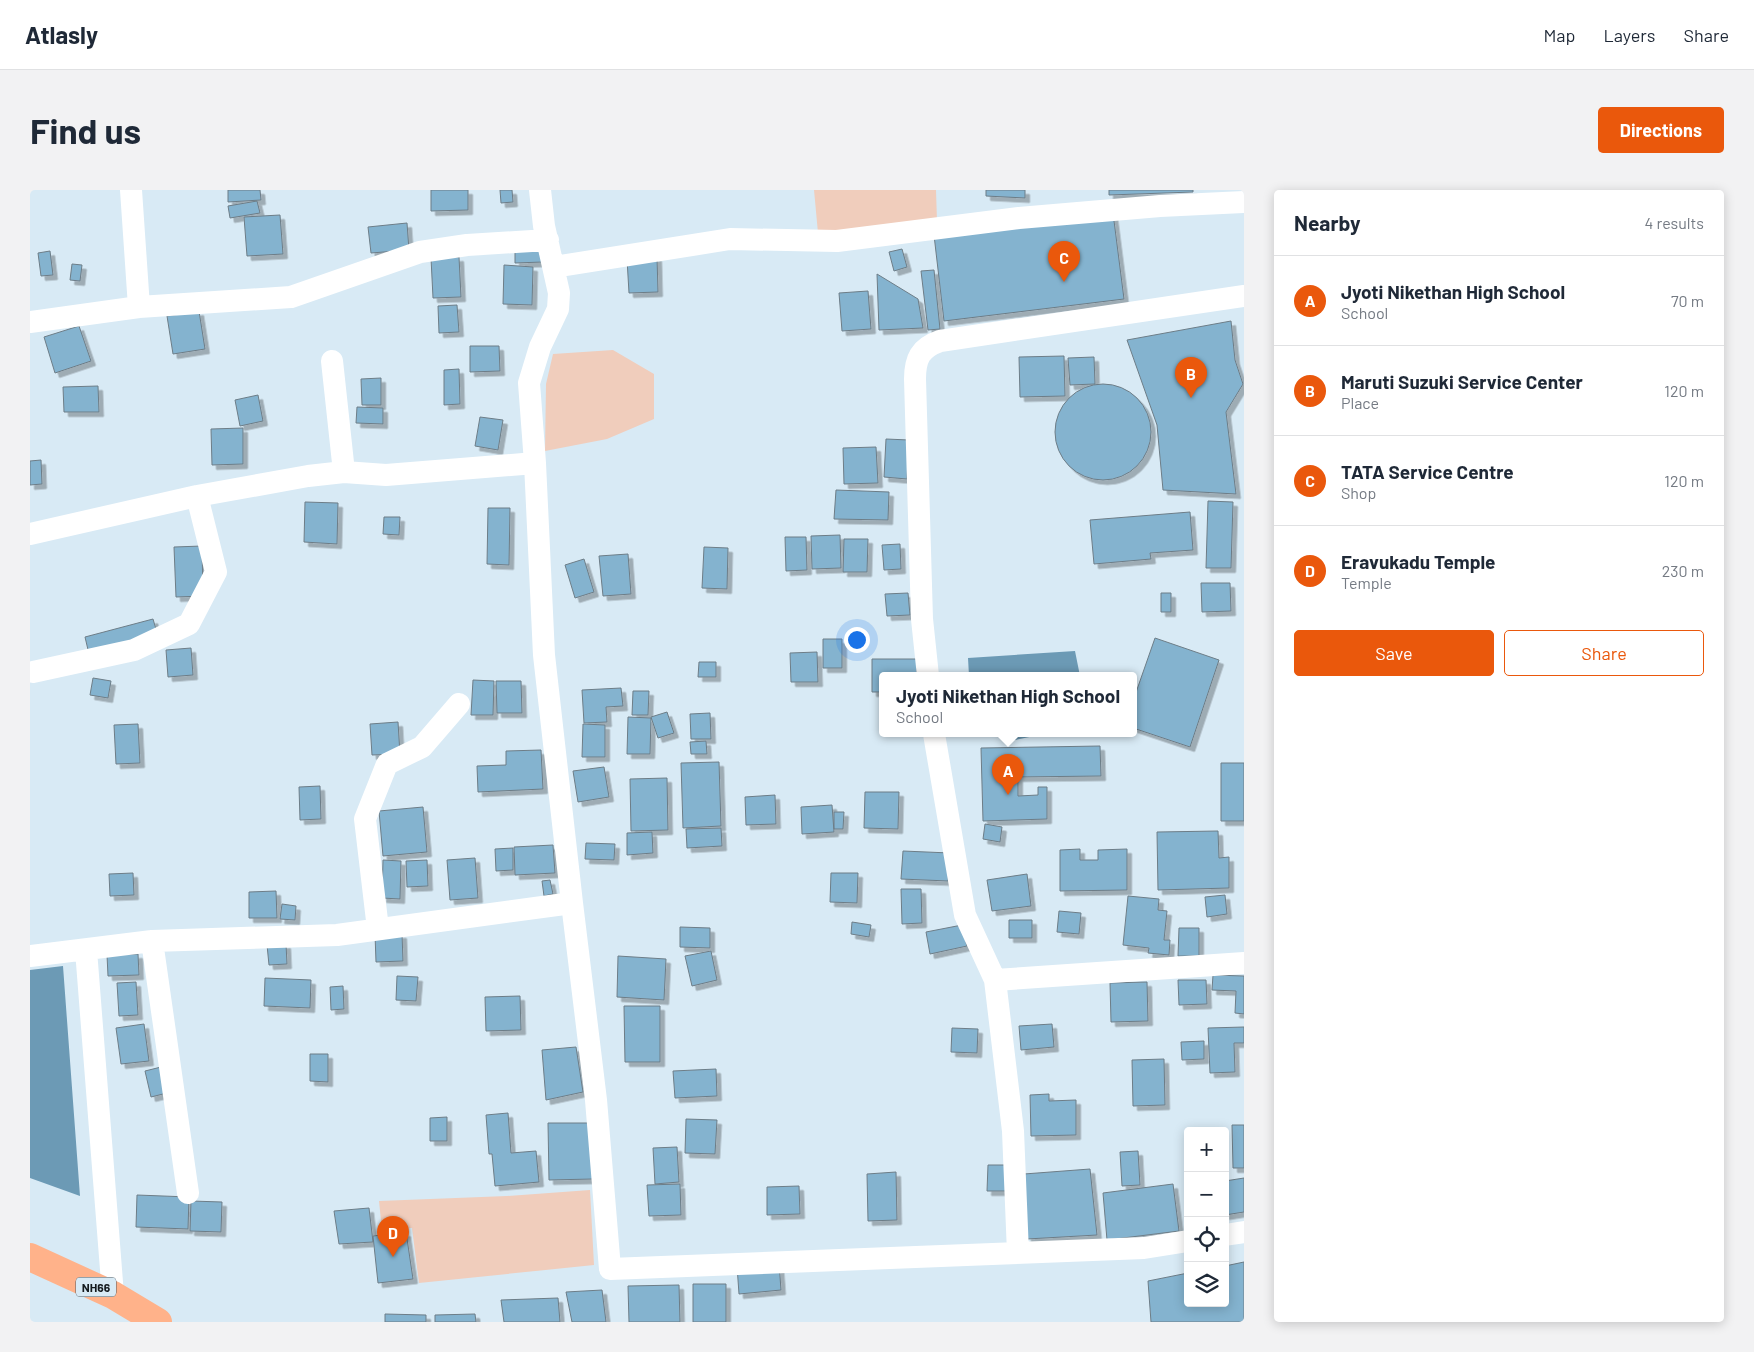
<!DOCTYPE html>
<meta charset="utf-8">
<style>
body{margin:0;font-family:Barlow,sans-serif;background:#f2f2f3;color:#1f2937}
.controls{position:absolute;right:15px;bottom:15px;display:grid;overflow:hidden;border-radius:5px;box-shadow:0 2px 12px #0003}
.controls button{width:45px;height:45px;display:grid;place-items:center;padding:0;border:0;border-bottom:1px solid #e0e1e3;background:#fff;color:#1f2937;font:25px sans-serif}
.you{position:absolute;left:826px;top:449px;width:18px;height:18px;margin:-12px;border:4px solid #fff;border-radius:50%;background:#1a73e8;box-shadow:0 0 0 8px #1a73e833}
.badge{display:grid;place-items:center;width:32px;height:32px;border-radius:50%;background:#ea580c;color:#fff;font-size:16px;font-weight:700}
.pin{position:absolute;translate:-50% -41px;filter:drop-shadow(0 1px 2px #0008)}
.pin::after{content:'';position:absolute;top:26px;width:18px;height:15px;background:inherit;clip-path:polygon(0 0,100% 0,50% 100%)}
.popup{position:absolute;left:849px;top:482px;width:258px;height:65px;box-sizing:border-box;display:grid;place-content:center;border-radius:5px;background:#fff;filter:drop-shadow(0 1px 4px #0005);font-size:16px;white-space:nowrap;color:#747a83}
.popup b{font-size:19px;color:#1f2937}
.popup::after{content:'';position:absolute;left:50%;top:100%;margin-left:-10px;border:10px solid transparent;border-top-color:#fff}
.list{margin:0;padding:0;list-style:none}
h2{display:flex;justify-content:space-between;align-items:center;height:65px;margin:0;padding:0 20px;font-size:21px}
h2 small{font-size:16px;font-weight:400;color:#747a83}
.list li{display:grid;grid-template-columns:32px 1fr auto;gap:15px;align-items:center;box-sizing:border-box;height:90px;padding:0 20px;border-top:1px solid #e0e1e3}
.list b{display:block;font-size:19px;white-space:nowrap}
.list p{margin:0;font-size:16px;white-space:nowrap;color:#747a83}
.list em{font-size:16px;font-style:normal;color:#747a83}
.actions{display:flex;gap:10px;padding:15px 20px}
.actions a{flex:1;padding:11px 0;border:1px solid #ea580c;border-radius:5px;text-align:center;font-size:18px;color:#ea580c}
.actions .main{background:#ea580c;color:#fff}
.icon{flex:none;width:28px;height:28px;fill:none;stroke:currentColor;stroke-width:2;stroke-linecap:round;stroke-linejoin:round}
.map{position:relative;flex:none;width:1214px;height:1132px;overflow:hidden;border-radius:5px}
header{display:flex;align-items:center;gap:30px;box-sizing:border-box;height:70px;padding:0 25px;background:#fff;border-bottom:1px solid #e0e1e3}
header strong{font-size:24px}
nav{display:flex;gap:28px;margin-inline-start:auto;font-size:18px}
.intro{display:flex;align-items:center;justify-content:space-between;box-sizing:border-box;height:120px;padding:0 30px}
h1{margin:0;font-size:35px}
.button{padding:12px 22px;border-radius:5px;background:#ea580c;color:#fff;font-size:18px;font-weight:700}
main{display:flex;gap:30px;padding:0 30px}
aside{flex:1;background:#fff;border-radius:5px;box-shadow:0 2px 12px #0003}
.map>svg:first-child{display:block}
.green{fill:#f0cdbc}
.water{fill:#6c9ab5}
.building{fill:#84b3cf;stroke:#6d7d87;filter:url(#shadow)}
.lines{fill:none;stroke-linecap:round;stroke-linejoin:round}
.minor{stroke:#fff;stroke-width:22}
.trunk{stroke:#ffb28a;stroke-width:28}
.labels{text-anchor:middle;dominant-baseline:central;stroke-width:5;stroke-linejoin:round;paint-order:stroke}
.shield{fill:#d8eaf5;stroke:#50595f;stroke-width:1}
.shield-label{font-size:12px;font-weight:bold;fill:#151b1f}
</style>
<header>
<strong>Atlasly</strong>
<nav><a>Map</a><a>Layers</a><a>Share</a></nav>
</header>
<div class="intro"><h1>Find us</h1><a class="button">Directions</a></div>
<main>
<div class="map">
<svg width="1214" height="1132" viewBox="0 0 1214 1132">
<defs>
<filter id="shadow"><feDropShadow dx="4.5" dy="4.5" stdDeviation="0" flood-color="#0004"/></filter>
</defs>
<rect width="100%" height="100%" fill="#d8eaf5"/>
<path class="green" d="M 784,0 L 906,0 L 907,31 L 788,43 Z
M 583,160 L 624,184 L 624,229 L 577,249 L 515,261 L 516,194 L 523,164 Z
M 560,1000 L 564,1075 L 389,1093 L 382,1038 L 352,1040 L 349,1011 L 477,1006 Z"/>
<path class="water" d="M 1045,461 L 1050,486 L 939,486 L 938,468 Z
M 971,544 L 1014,544 L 985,550 Z
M 33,776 L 50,1006 L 0,988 L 0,780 Z"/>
<path class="building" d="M 198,0 L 230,0 L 231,10 L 198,12 Z
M 401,0 L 438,0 L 438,20 L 401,21 Z
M 470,0 L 482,0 L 483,12 L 471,13 Z
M 956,0 L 995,0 L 995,8 L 956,6 Z
M 1079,0 L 1163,0 L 1163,2 L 1079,5 Z
M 227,11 L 230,23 L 200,28 L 198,16 Z
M 1083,23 L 1094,109 L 914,131 L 904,45 Z
M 250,25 L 253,64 L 217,66 L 214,27 Z
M 377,33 L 379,60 L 341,63 L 338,37 Z
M 512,54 L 513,72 L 485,73 L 485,56 Z
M 872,59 L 877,77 L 864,81 L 859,62 Z
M 20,61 L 23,85 L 11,86 L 8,63 Z
M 429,67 L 431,107 L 403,108 L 401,68 Z
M 627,67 L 628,102 L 599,103 L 597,69 Z
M 42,74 L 52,75 L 50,91 L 40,90 Z
M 474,75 L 503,77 L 502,115 L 473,114 Z
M 904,80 L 910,139 L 898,140 L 891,81 Z
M 847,84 L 888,109 L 893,138 L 849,140 Z
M 838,101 L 841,139 L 812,141 L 809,103 Z
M 427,115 L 429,142 L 409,143 L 408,116 Z
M 169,121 L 175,159 L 143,164 L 137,126 Z
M 1201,131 L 1205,170 L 1213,194 L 1196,222 L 1206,304 L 1133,300 L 1127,235 L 1097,150 Z
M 49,136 L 61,171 L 25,183 L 14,147 Z
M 440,156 L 469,156 L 470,181 L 440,182 Z
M 1034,166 L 1035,206 L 990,207 L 989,167 Z
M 1064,167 L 1065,194 L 1040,195 L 1038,168 Z
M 429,179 L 430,214 L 414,215 L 414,180 Z
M 351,188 L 351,215 L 332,215 L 331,189 Z
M1025 242a48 48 0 1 1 96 0a48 48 0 1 1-96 0Z
M 68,196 L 69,222 L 34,222 L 33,197 Z
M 228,205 L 233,231 L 210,236 L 205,210 Z
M 327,217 L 353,218 L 353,234 L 326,233 Z
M 450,227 L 473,230 L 468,260 L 445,256 Z
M 213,238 L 213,274 L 182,275 L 181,239 Z
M 856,249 L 879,250 L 877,289 L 854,287 Z
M 846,257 L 848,293 L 814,294 L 813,258 Z
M 11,270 L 12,294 L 0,295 L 0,271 Z
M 806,300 L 859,302 L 858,330 L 804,329 Z
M 1178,311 L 1203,312 L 1201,378 L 1176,378 Z
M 275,312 L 308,313 L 307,354 L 274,352 Z
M 458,318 L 480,318 L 479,375 L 457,374 Z
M 1160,322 L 1163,360 L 1120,363 L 1121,369 L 1064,374 L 1060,330 Z
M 354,327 L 370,327 L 369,345 L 353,344 Z
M 810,345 L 811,378 L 782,379 L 781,346 Z
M 755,347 L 776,347 L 777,380 L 756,381 Z
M 814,349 L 838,349 L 837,382 L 813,382 Z
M 870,354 L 871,379 L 854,380 L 852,355 Z
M 172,356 L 173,406 L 146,407 L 144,357 Z
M 674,357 L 698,358 L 697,399 L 672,398 Z
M 598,364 L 601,404 L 573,406 L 569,366 Z
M 554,369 L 564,402 L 545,408 L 535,375 Z
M 1171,393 L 1200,393 L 1201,421 L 1172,422 Z
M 878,403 L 880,425 L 857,426 L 855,404 Z
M 1131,403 L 1141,403 L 1141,422 L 1131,422 Z
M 123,429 L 128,446 L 59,464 L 55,447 Z
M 1125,448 L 1189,470 L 1160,557 L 1103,538 L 1103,511 Z
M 793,449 L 812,449 L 812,478 L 793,478 Z
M 161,458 L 163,485 L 138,487 L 136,460 Z
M 787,462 L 788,492 L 761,492 L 760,463 Z
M 842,469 L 887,469 L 887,486 L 853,486 L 853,502 L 842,502 Z
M 669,472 L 686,472 L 686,487 L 668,487 Z
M 63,488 L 81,491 L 78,508 L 60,505 Z
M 443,490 L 464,491 L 463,525 L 441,525 Z
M 466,491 L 491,491 L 492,523 L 467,523 Z
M 591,498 L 593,516 L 576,517 L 577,532 L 554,533 L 552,500 Z
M 603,501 L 619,501 L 618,525 L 602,525 Z
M 637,522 L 644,543 L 628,548 L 621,527 Z
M 680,523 L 681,549 L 661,549 L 660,524 Z
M 598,527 L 621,528 L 620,564 L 597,564 Z
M 368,532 L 370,564 L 342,565 L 340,534 Z
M 108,534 L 110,573 L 86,574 L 84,535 Z
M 553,534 L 575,535 L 575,567 L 552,567 Z
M 676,551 L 677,564 L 661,564 L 660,552 Z
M 1070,556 L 1071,586 L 988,587 L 988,606 L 1008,605 L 1008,597 L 1017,597 L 1017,629 L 953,631 L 951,558 Z
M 511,560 L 513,599 L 448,602 L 447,576 L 476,575 L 476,561 Z
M 689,572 L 691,636 L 653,638 L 651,573 Z
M 1191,573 L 1214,573 L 1214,631 L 1191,631 Z
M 574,577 L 579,607 L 548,612 L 543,581 Z
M 637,588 L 638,640 L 601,641 L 600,589 Z
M 290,596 L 291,629 L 270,630 L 269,597 Z
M 835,602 L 869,602 L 868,639 L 834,638 Z
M 745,605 L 746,634 L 716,635 L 715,607 Z
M 802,615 L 804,642 L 772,644 L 771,617 Z
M 393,617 L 397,662 L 353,666 L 349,621 Z
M 804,622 L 814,622 L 813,639 L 804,639 Z
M 955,634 L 972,637 L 970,652 L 953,649 Z
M 691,638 L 692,656 L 657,658 L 656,639 Z
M 1188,641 L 1189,668 L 1199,667 L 1199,698 L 1128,700 L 1127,642 Z
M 622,642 L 623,663 L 597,665 L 597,643 Z
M 556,653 L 585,654 L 584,670 L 555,669 Z
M 523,655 L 525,683 L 485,685 L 484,657 Z
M 483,658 L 483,680 L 466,681 L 465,659 Z
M 1050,659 L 1050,670 L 1068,670 L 1068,660 L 1097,659 L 1097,700 L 1030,701 L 1030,660 Z
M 873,661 L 920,663 L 918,691 L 871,689 Z
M 445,668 L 448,708 L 420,710 L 417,670 Z
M 353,670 L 371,671 L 370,709 L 352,708 Z
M 397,670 L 398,696 L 377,697 L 376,671 Z
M 103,683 L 104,705 L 80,706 L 79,684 Z
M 801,683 L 828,683 L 827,713 L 800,712 Z
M 997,684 L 1001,716 L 962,721 L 957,690 Z
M 520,690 L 523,704 L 514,706 L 512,691 Z
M 871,699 L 891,699 L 892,733 L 872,734 Z
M 246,701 L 247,728 L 219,728 L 219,702 Z
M 1195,705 L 1197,724 L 1177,727 L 1175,707 Z
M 1098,706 L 1129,709 L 1128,720 L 1137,721 L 1134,750 L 1140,750 L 1139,765 L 1118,763 L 1119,758 L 1093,755 Z
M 252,714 L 266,716 L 265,730 L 250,729 Z
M 1029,721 L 1051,723 L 1049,744 L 1027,742 Z
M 979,730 L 1002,730 L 1002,748 L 979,748 Z
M 822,732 L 841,735 L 839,747 L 821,744 Z
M 932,735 L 937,756 L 900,764 L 896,742 Z
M 650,737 L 680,738 L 680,758 L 650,757 Z
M 1149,738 L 1169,738 L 1169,766 L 1148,766 Z
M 345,744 L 372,744 L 373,771 L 346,772 Z
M 256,754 L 257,774 L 239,775 L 237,755 Z
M 681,761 L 687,790 L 662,796 L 655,766 Z
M 108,764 L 109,785 L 78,786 L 77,765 Z
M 588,766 L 636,769 L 634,810 L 587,807 Z
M 1183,785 L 1214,786 L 1214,824 L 1205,823 L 1206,801 L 1182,800 Z
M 367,786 L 388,787 L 386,811 L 366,810 Z
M 235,788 L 281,790 L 280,818 L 234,816 Z
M 1148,790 L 1176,790 L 1177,814 L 1149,815 Z
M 106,792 L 108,825 L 89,826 L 87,793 Z
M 1117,792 L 1118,831 L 1081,832 L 1080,793 Z
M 313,796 L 314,819 L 301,820 L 300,797 Z
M 490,806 L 491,840 L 456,841 L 455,807 Z
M 594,816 L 630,816 L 630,872 L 595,872 Z
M 114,834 L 119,871 L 91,874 L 86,838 Z
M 1022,834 L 1024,857 L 991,860 L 989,836 Z
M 1214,837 L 1214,853 L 1204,853 L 1205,882 L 1180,883 L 1178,838 Z
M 922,838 L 948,839 L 947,863 L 921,862 Z
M 1174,851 L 1174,869 L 1152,870 L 1151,852 Z
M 546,857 L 553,902 L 516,910 L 512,860 Z
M 280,864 L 298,864 L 298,892 L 280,891 Z
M 1134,869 L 1135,915 L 1103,916 L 1102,870 Z
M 131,877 L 137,903 L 121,907 L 115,881 Z
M 686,879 L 687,906 L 645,908 L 643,881 Z
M 1019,904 L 1019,911 L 1046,910 L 1046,945 L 1001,946 L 1000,905 Z
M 478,923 L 481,963 L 506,961 L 509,992 L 465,996 L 462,964 L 459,964 L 456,925 Z
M 417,927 L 417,951 L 400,951 L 400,928 Z
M 656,929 L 687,930 L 685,964 L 655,963 Z
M 518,933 L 562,933 L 563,989 L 519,990 Z
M 1202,935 L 1214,935 L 1214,978 L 1203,978 Z
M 647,957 L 649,992 L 625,994 L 623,958 Z
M 1108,961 L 1110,995 L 1092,996 L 1090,962 Z
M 958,975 L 978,975 L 978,1001 L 957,1001 Z
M 1060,979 L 1067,1045 L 997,1049 L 994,984 Z
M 866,982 L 867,1030 L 838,1031 L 837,984 Z
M 1214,988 L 1214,1022 L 1195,1025 L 1195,991 Z
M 650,994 L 651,1025 L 619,1026 L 617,995 Z
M 1143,994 L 1149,1041 L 1077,1050 L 1073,1003 Z
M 769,996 L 770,1024 L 737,1025 L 737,997 Z
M 107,1005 L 159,1007 L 158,1039 L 106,1037 Z
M 161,1011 L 192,1012 L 191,1042 L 160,1041 Z
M 339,1018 L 343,1052 L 309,1054 L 304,1021 Z
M 376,1042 L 383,1089 L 348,1093 L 343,1046 Z
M 1214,1072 L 1214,1132 L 1121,1132 L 1118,1091 L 1158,1083 L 1158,1113 L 1195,1113 L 1195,1076 Z
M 749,1073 L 751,1100 L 709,1104 L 707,1076 Z
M 663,1094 L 696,1094 L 696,1132 L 663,1132 Z
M 649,1095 L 650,1132 L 599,1132 L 598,1096 Z
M 572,1100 L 576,1132 L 542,1132 L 536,1102 Z
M 528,1108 L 530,1132 L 474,1132 L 471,1110 Z
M 355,1124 L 396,1125 L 396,1132 L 355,1132 Z
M 445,1124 L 446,1132 L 405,1132 L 405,1125 Z"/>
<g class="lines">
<path class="minor" d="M 101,0 L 109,117
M 510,0 L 514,36 L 529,103 L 528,119 L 510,157 L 499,193 L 505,273 L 514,465 L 542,713 L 566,910 L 580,1079 L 1114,1058 L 1158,1051
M 524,77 L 700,49 L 807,51 L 989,28 L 1130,16 L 1214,12
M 0,132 L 109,117 L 261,107 L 390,62 L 437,55 L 518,50
M 302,171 L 314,282
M 0,344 L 167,306 L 278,286 L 314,282 L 356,285 L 505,273
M 3,482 L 104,460 L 159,434 L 186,382 L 167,306
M 898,486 L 892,429 L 885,189 C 885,169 890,158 910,151 L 1214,106
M 904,544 L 935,725 L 965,790 L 1214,773
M 348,739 L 335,629 L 357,574 L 392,557 L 429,514
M 122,751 L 158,1003
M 56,760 L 83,1105
M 0,766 L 122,751 L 307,745 L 542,713
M 965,790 L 983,941 L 988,1063
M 1195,1045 L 1214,1042"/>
<path class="trunk" d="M 0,1067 L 83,1105 L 128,1132"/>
</g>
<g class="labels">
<rect class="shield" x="46" y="1087.5" width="40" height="19" rx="4"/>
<g class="shield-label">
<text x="66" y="1097">NH66</text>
</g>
</g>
</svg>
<div class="controls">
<button>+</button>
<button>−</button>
<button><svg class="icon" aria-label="locate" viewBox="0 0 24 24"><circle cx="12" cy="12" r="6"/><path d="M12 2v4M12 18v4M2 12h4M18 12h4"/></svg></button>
<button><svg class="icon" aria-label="layers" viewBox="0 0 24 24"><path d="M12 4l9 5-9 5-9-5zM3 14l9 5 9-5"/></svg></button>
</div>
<div class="you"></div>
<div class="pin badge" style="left:978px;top:605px">A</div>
<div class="popup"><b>Jyoti Nikethan High School</b>School</div>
<div class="pin badge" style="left:1161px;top:208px">B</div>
<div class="pin badge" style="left:1034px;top:92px">C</div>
<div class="pin badge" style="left:363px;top:1067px">D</div>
</div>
<aside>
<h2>Nearby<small>4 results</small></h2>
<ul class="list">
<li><span class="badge">A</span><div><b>Jyoti Nikethan High School</b><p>School</p></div><em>70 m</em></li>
<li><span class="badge">B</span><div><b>Maruti Suzuki Service Center</b><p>Place</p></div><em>120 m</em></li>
<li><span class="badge">C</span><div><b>TATA Service Centre</b><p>Shop</p></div><em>120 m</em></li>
<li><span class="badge">D</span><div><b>Eravukadu Temple</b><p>Temple</p></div><em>230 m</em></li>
</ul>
<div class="actions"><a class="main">Save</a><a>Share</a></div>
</aside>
</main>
